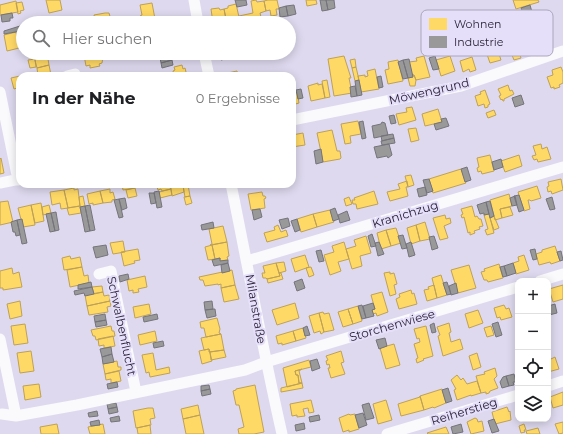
<!DOCTYPE html>
<html lang="de">
<meta charset="utf-8">
<style>
body{margin:0;font-family:Montserrat,sans-serif;background:#f6f6f6;color:#202124}
.controls{position:absolute;right:12px;bottom:12px;display:grid;overflow:hidden;border-radius:8px;box-shadow:0 2px 10px #0003}
.controls button{width:36px;height:36px;display:grid;place-items:center;padding:0;border:0;border-bottom:1px solid #e0e0e0;background:#fff;color:#202124;font:20px sans-serif}
.list{margin:0;padding:0;list-style:none}
h2{display:flex;justify-content:space-between;align-items:center;height:52px;margin:0;padding:0 16px;font-size:17px}
h2 small{font-size:13px;font-weight:400;color:#757577}
.icon{flex:none;width:22px;height:22px;fill:none;stroke:currentColor;stroke-width:2;stroke-linecap:round;stroke-linejoin:round}
.map{position:relative;flex:none;width:563px;height:434px;overflow:hidden}
.search{position:absolute;background:#fff;box-shadow:0 2px 10px #0003;left:16px;top:16px;width:280px;height:44px;display:flex;align-items:center;gap:10px;box-sizing:border-box;padding:0 14px;border-radius:22px;color:#757577;font-size:15px}
.panel{position:absolute;background:#fff;box-shadow:0 2px 10px #0003;left:16px;top:72px;width:280px;height:116px;border-radius:12px}
.map>svg:first-child{display:block}
.homes{fill:#ffd966;stroke:#bea157}
.industry{fill:#999;stroke:#76747b}
.lines{fill:none;stroke-linecap:round;stroke-linejoin:round}
.minor{stroke:#faf9fc;stroke-width:11}
.labels{text-anchor:middle;dominant-baseline:central;stroke-width:4;stroke-linejoin:round;paint-order:stroke}
.street-label{font-size:12px;fill:#251d35;stroke:#e6dff9}
.key{fill:#e6dff9;stroke:#aca5be;stroke-width:1}
.key-label{font-size:11px;fill:#251d35}
</style>
<div class="map">
<svg width="563" height="434" viewBox="0 0 563 434">
<rect width="100%" height="100%" fill="#ded9ee"/>
<path class="homes" d="M 46,0 L 60,0 L 62,10 L 49,13 Z
M 256,0 L 257,2 L 264,1 L 266,11 L 260,13 L 262,21 L 253,23 L 237,23 L 236,17 L 239,17 L 239,16 L 253,13 L 251,1 Z
M 268,0 L 277,0 L 279,9 L 276,9 L 277,15 L 271,16 L 270,10 L 266,11 L 264,1 Z
M 306,0 L 316,0 L 317,4 L 307,6 Z
M 513,0 L 538,0 L 539,2 L 516,9 Z
M 16,1 L 18,12 L 0,15 L 0,5 Z
M 22,2 L 24,10 L 20,11 L 21,13 L 18,14 L 16,3 Z
M 152,3 L 155,19 L 141,22 L 140,16 L 142,15 L 140,5 Z
M 236,4 L 239,17 L 226,20 L 224,9 L 228,8 L 228,6 Z
M 219,8 L 220,10 L 224,9 L 227,23 L 213,23 L 211,9 Z
M 105,13 L 109,13 L 112,23 L 93,23 L 92,21 L 95,21 L 94,15 Z
M 16,32 L 19,48 L 7,51 L 4,35 Z
M 497,32 L 501,43 L 496,45 L 501,60 L 490,63 L 481,37 Z
M 519,52 L 521,58 L 514,60 L 512,55 Z
M 33,53 L 47,53 L 49,65 L 37,68 Z
M 75,53 L 97,53 L 98,58 L 103,57 L 102,63 L 99,64 L 100,66 L 90,68 L 90,65 L 86,66 L 84,55 L 76,57 Z
M 344,56 L 351,78 L 349,78 L 352,93 L 334,96 L 328,59 Z
M 424,56 L 430,77 L 416,80 L 414,75 L 412,75 L 409,62 L 417,61 L 416,58 Z
M 450,56 L 455,71 L 441,76 L 436,60 Z
M 472,57 L 476,70 L 470,72 L 469,69 L 463,72 L 460,61 Z
M 35,59 L 36,67 L 30,68 L 28,60 Z
M 355,59 L 356,67 L 352,68 L 350,60 Z
M 398,60 L 403,81 L 388,84 L 385,70 L 389,69 L 388,62 Z
M 49,65 L 51,75 L 38,76 L 37,68 Z
M 182,65 L 183,69 L 185,68 L 187,76 L 174,76 L 173,71 L 175,70 L 174,67 Z
M 356,67 L 359,80 L 355,81 L 352,68 Z
M 561,67 L 563,72 L 563,83 L 559,85 L 560,87 L 554,89 L 554,87 L 551,88 L 547,77 L 553,75 L 552,70 Z
M 375,69 L 379,89 L 361,92 L 358,76 L 365,75 L 365,77 L 368,76 L 367,71 Z
M 237,71 L 238,76 L 223,76 L 223,74 Z
M 412,75 L 414,75 L 416,80 L 415,86 L 410,86 L 408,78 L 413,77 Z
M 20,76 L 20,87 L 14,89 L 11,78 Z
M 327,80 L 330,97 L 325,98 L 322,81 Z
M 318,83 L 318,85 L 322,84 L 325,98 L 311,101 L 308,86 Z
M 508,85 L 510,91 L 512,90 L 514,94 L 504,99 L 504,101 L 503,101 L 502,99 L 501,100 L 499,96 L 501,95 L 498,89 Z
M 485,90 L 490,104 L 488,105 L 488,107 L 485,108 L 484,104 L 478,106 L 475,96 L 481,94 L 480,92 Z
M 297,92 L 299,103 L 292,105 L 292,93 Z
M 412,107 L 416,120 L 399,125 L 396,114 L 407,112 L 406,108 Z
M 438,109 L 442,122 L 425,126 L 422,114 Z
M 494,110 L 496,115 L 488,118 L 486,113 Z
M 358,121 L 361,134 L 350,136 L 351,143 L 345,144 L 341,124 Z
M 416,128 L 419,140 L 411,142 L 408,129 Z
M 332,130 L 337,151 L 340,151 L 341,158 L 340,159 L 323,162 L 317,133 Z
M 303,133 L 305,145 L 292,147 L 292,135 Z
M 541,144 L 542,149 L 547,147 L 551,159 L 538,162 L 537,159 L 534,160 L 532,156 L 536,155 L 533,146 Z
M 490,155 L 494,171 L 482,174 L 481,171 L 478,172 L 477,168 L 479,167 L 477,158 Z
M 519,155 L 522,166 L 505,172 L 501,161 Z
M 1,158 L 4,173 L 0,174 L 0,159 Z
M 461,169 L 466,183 L 433,193 L 429,179 Z
M 411,175 L 414,185 L 408,187 L 405,176 Z
M 561,179 L 563,190 L 552,194 L 551,191 L 548,192 L 547,187 L 549,186 L 548,182 Z
M 407,181 L 408,187 L 406,187 L 408,196 L 390,201 L 387,192 L 400,189 L 398,184 Z
M 122,184 L 134,184 L 135,188 L 123,190 Z
M 156,184 L 170,184 L 171,189 L 162,191 L 161,189 L 158,190 Z
M 170,184 L 183,184 L 184,192 L 172,196 Z
M 188,185 L 190,196 L 185,197 L 183,186 Z
M 537,186 L 541,198 L 531,201 L 530,200 L 528,200 L 530,209 L 524,211 L 518,192 Z
M 74,188 L 74,190 L 78,189 L 80,206 L 68,208 L 64,190 Z
M 135,188 L 137,196 L 128,198 L 126,190 Z
M 110,189 L 110,193 L 113,192 L 115,199 L 112,200 L 112,202 L 103,203 L 100,191 Z
M 171,189 L 172,195 L 160,198 L 159,192 Z
M 64,190 L 68,208 L 61,209 L 60,203 L 52,205 L 50,192 Z
M 100,191 L 103,203 L 93,205 L 93,203 L 89,204 L 87,194 Z
M 374,191 L 378,204 L 357,209 L 356,204 L 353,204 L 352,200 L 355,200 L 354,198 Z
M 262,192 L 263,196 L 265,196 L 266,198 L 264,199 L 265,208 L 251,210 L 248,194 Z
M 509,194 L 512,206 L 500,209 L 502,218 L 495,220 L 490,200 Z
M 83,196 L 85,206 L 80,207 L 79,197 Z
M 190,196 L 192,203 L 186,205 L 184,197 Z
M 349,197 L 352,204 L 346,206 L 344,199 Z
M 8,201 L 13,222 L 0,225 L 0,202 Z
M 41,203 L 44,221 L 35,223 L 31,205 Z
M 31,205 L 35,225 L 23,227 L 18,208 Z
M 49,205 L 51,213 L 43,215 L 42,207 Z
M 80,206 L 81,213 L 69,215 L 67,208 Z
M 472,206 L 475,217 L 477,216 L 479,219 L 481,219 L 483,226 L 479,227 L 480,229 L 474,231 L 475,233 L 470,235 L 470,232 L 468,233 L 464,217 L 462,218 L 461,215 L 463,214 L 461,209 Z
M 510,207 L 513,215 L 502,218 L 500,209 Z
M 330,210 L 334,222 L 317,227 L 313,214 Z
M 313,214 L 317,227 L 301,232 L 297,219 Z
M 489,214 L 494,233 L 487,235 L 485,230 L 488,229 L 484,215 Z
M 445,215 L 446,219 L 450,218 L 451,223 L 444,226 L 448,238 L 440,240 L 433,218 Z
M 494,216 L 499,228 L 494,230 L 490,218 Z
M 425,222 L 430,239 L 420,241 L 416,225 Z
M 278,225 L 281,232 L 286,230 L 288,236 L 267,242 L 264,233 L 275,230 L 274,227 Z
M 416,225 L 420,241 L 411,244 L 407,228 Z
M 223,226 L 227,242 L 210,245 L 212,244 L 209,229 Z
M 396,228 L 401,243 L 391,246 L 386,230 Z
M 386,230 L 391,246 L 381,249 L 377,233 Z
M 366,236 L 371,253 L 360,256 L 362,266 L 352,269 L 346,249 L 356,246 L 354,240 Z
M 123,241 L 125,252 L 113,254 L 110,243 Z
M 227,242 L 229,256 L 227,257 L 228,260 L 220,261 L 220,258 L 215,259 L 212,245 Z
M 344,242 L 349,259 L 338,262 L 341,271 L 330,275 L 324,255 L 334,252 L 332,246 Z
M 212,245 L 215,259 L 208,260 L 205,247 Z
M 555,246 L 560,261 L 551,264 L 550,262 L 539,265 L 536,254 L 542,252 L 542,250 Z
M 138,249 L 140,260 L 134,261 L 135,263 L 124,266 L 121,252 Z
M 305,255 L 309,267 L 295,272 L 291,259 Z
M 524,255 L 529,270 L 516,274 L 513,263 L 519,261 L 518,257 Z
M 70,256 L 71,259 L 80,257 L 82,267 L 64,270 L 62,258 Z
M 284,262 L 286,271 L 279,273 L 276,263 Z
M 276,263 L 280,276 L 267,279 L 266,278 L 263,278 L 262,273 L 265,273 L 263,266 Z
M 499,264 L 503,278 L 488,282 L 487,280 L 484,280 L 481,272 L 485,271 L 484,269 Z
M 469,265 L 476,288 L 458,293 L 451,270 Z
M 82,267 L 84,276 L 88,275 L 89,283 L 70,287 L 67,270 Z
M 311,267 L 314,275 L 309,277 L 306,268 Z
M 12,268 L 13,274 L 19,272 L 22,287 L 3,290 L 3,288 L 0,288 L 0,271 Z
M 232,270 L 235,285 L 221,288 L 221,284 L 218,285 L 218,284 L 205,286 L 203,280 L 200,280 L 199,277 Z
M 390,272 L 390,274 L 394,273 L 397,284 L 394,285 L 396,294 L 390,296 L 384,273 Z
M 279,273 L 281,273 L 283,279 L 268,283 L 267,279 L 280,276 Z
M 441,275 L 447,295 L 437,298 L 432,278 Z
M 145,276 L 147,287 L 138,289 L 139,292 L 133,293 L 133,290 L 129,291 L 127,280 Z
M 235,285 L 239,299 L 224,302 L 221,288 Z
M 434,285 L 437,298 L 427,301 L 424,290 L 429,289 L 428,287 Z
M 563,285 L 563,299 L 553,302 L 549,289 Z
M 102,286 L 103,292 L 94,294 L 92,287 Z
M 411,290 L 412,294 L 414,293 L 417,304 L 399,309 L 396,299 L 400,297 L 399,294 Z
M 103,292 L 104,296 L 109,295 L 110,301 L 87,306 L 85,295 Z
M 382,292 L 388,312 L 377,316 L 376,313 L 373,314 L 372,310 L 375,309 L 371,295 Z
M 20,301 L 22,316 L 10,319 L 7,304 Z
M 110,301 L 111,306 L 107,307 L 108,312 L 89,315 L 87,306 Z
M 295,303 L 299,318 L 277,325 L 272,310 Z
M 149,304 L 151,314 L 135,318 L 133,307 Z
M 504,305 L 506,309 L 509,308 L 512,317 L 501,320 L 500,317 L 497,318 L 494,308 Z
M 358,306 L 362,321 L 353,324 L 348,309 Z
M 348,309 L 353,324 L 343,327 L 338,312 Z
M 478,310 L 483,323 L 469,328 L 465,314 Z
M 323,312 L 324,314 L 329,313 L 334,330 L 324,332 L 319,313 Z
M 319,313 L 324,332 L 321,334 L 320,331 L 314,333 L 309,316 Z
M 217,318 L 220,329 L 219,333 L 221,334 L 206,337 L 204,328 L 201,328 L 200,322 Z
M 449,323 L 451,332 L 449,333 L 451,342 L 460,339 L 463,349 L 443,356 L 438,336 L 440,335 L 437,327 Z
M 25,324 L 28,343 L 14,345 L 11,326 Z
M 111,326 L 112,331 L 114,331 L 115,336 L 96,340 L 95,336 L 93,336 L 91,330 Z
M 426,326 L 433,356 L 423,359 L 424,360 L 417,363 L 416,359 L 418,358 L 414,344 L 420,342 L 419,338 L 417,339 L 414,329 Z
M 491,326 L 494,335 L 487,337 L 484,328 Z
M 303,328 L 306,338 L 296,341 L 293,331 Z
M 155,331 L 157,341 L 140,345 L 138,335 Z
M 293,331 L 296,341 L 282,345 L 282,343 L 278,344 L 276,336 Z
M 221,334 L 224,350 L 209,352 L 209,349 L 204,350 L 201,338 Z
M 113,336 L 115,346 L 104,348 L 104,345 L 99,346 L 98,339 Z
M 394,344 L 400,365 L 386,369 L 380,348 Z
M 209,349 L 212,361 L 202,364 L 199,351 Z
M 224,350 L 226,357 L 211,360 L 210,352 Z
M 31,351 L 34,371 L 20,373 L 17,353 Z
M 341,351 L 344,362 L 341,363 L 345,374 L 331,378 L 328,368 L 330,368 L 329,364 L 327,365 L 326,361 L 328,360 L 326,356 Z
M 153,353 L 156,370 L 169,367 L 170,373 L 150,377 L 149,372 L 146,373 L 142,355 Z
M 477,353 L 481,367 L 473,370 L 469,356 Z
M 548,353 L 549,353 L 551,359 L 555,357 L 559,369 L 548,372 Z
M 309,360 L 311,367 L 295,371 L 296,375 L 298,375 L 299,383 L 302,383 L 287,387 L 283,368 Z
M 117,361 L 118,367 L 121,367 L 121,370 L 105,374 L 103,364 Z
M 495,368 L 497,376 L 494,379 L 498,388 L 490,391 L 489,393 L 486,394 L 486,392 L 481,393 L 476,376 L 485,374 L 484,372 Z
M 302,369 L 299,371 L 302,383 L 299,383 L 298,375 L 296,375 L 295,371 Z
M 119,371 L 121,381 L 111,383 L 111,379 L 106,380 L 105,374 Z
M 457,375 L 461,380 L 463,378 L 467,384 L 477,381 L 481,393 L 471,396 L 471,395 L 457,400 L 454,390 L 456,389 L 451,380 Z
M 302,383 L 303,388 L 281,392 L 281,388 Z
M 39,384 L 41,397 L 25,400 L 23,386 Z
M 255,385 L 264,432 L 254,434 L 239,434 L 238,429 L 244,427 L 239,405 L 236,405 L 233,391 L 236,390 L 236,389 Z
M 442,389 L 446,403 L 434,408 L 433,407 L 424,410 L 420,396 Z
M 563,392 L 563,405 L 553,408 L 550,397 Z
M 420,396 L 424,410 L 401,416 L 398,404 L 420,397 Z
M 311,400 L 314,412 L 309,413 L 308,408 L 303,409 L 305,416 L 297,417 L 297,415 L 292,416 L 290,404 Z
M 386,400 L 392,420 L 378,424 L 373,404 Z
M 198,405 L 200,415 L 183,419 L 181,409 Z
M 507,407 L 509,412 L 510,411 L 511,420 L 495,424 L 492,412 Z
M 148,408 L 153,408 L 155,418 L 150,419 L 151,425 L 136,428 L 133,411 Z
M 349,414 L 350,415 L 355,414 L 359,429 L 349,432 L 349,430 L 343,432 L 339,418 Z
M 200,415 L 204,434 L 186,434 L 183,419 Z
M 475,418 L 477,419 L 478,422 L 482,421 L 484,431 L 471,434 L 467,422 Z
M 563,422 L 563,433 L 559,434 L 555,424 Z
M 57,424 L 59,434 L 41,434 L 40,427 Z
M 103,424 L 105,434 L 90,434 L 88,427 Z
M 524,424 L 526,430 L 524,430 L 525,432 L 521,433 L 519,426 Z
M 150,425 L 151,434 L 138,434 L 137,428 Z
M 446,427 L 449,434 L 428,434 L 427,433 Z
M 538,428 L 540,434 L 527,434 L 526,431 Z"/>
<path class="industry" d="M 235,0 L 246,0 L 247,5 L 237,7 Z
M 320,0 L 326,0 L 328,10 L 322,11 Z
M 326,0 L 334,0 L 335,8 L 328,10 Z
M 294,5 L 296,14 L 288,16 L 286,6 Z
M 530,5 L 532,12 L 524,15 L 521,8 Z
M 286,6 L 288,16 L 280,17 L 279,8 Z
M 12,13 L 13,18 L 10,18 L 10,21 L 2,22 L 1,15 Z
M 163,17 L 163,22 L 154,23 L 153,19 Z
M 20,26 L 21,31 L 4,34 L 4,31 Z
M 220,53 L 228,53 L 229,58 L 221,60 Z
M 171,56 L 172,60 L 161,63 L 160,58 Z
M 435,56 L 439,69 L 433,70 L 429,58 Z
M 409,59 L 413,77 L 408,78 L 403,60 Z
M 172,60 L 173,65 L 162,68 L 161,63 Z
M 403,60 L 408,78 L 403,79 L 398,62 Z
M 381,76 L 383,87 L 379,88 L 377,77 Z
M 359,80 L 362,95 L 357,96 L 355,81 Z
M 355,86 L 357,96 L 351,97 L 350,87 Z
M 301,89 L 303,98 L 298,99 L 296,90 Z
M 521,95 L 524,104 L 515,107 L 512,98 Z
M 394,115 L 396,123 L 391,124 L 389,116 Z
M 446,118 L 449,126 L 436,130 L 434,124 L 442,122 L 441,119 Z
M 363,121 L 366,138 L 362,139 L 359,122 Z
M 382,122 L 385,123 L 388,135 L 374,138 L 372,126 L 381,124 Z
M 393,134 L 394,138 L 382,141 L 381,136 Z
M 394,138 L 395,143 L 382,145 L 381,141 Z
M 389,144 L 392,155 L 388,158 L 387,156 L 377,158 L 374,147 Z
M 321,149 L 323,162 L 316,164 L 314,151 Z
M 501,159 L 503,167 L 494,170 L 492,162 Z
M 467,167 L 471,180 L 465,182 L 461,169 Z
M 429,179 L 433,191 L 427,193 L 423,180 Z
M 425,187 L 427,195 L 419,197 L 417,189 Z
M 159,191 L 162,207 L 157,208 L 154,192 Z
M 149,193 L 154,193 L 156,203 L 151,204 Z
M 519,195 L 524,210 L 519,212 L 514,196 Z
M 515,196 L 517,205 L 512,206 L 510,198 Z
M 552,197 L 555,209 L 550,210 L 546,199 Z
M 125,198 L 127,208 L 122,210 L 119,199 Z
M 119,199 L 123,217 L 119,218 L 114,200 Z
M 490,201 L 494,216 L 490,218 L 486,202 Z
M 486,202 L 489,214 L 484,215 L 484,213 L 480,214 L 477,205 Z
M 90,205 L 95,230 L 90,231 L 85,206 Z
M 85,206 L 90,231 L 85,232 L 80,207 Z
M 335,208 L 339,219 L 333,221 L 330,210 Z
M 260,209 L 262,217 L 254,220 L 252,210 Z
M 347,211 L 350,220 L 340,223 L 338,215 Z
M 56,212 L 59,230 L 55,231 L 51,213 Z
M 51,213 L 55,231 L 50,232 L 46,214 Z
M 288,218 L 290,226 L 282,229 L 279,220 Z
M 22,219 L 27,243 L 22,244 L 17,220 Z
M 297,219 L 300,230 L 295,232 L 291,221 Z
M 17,220 L 20,235 L 16,236 L 15,232 L 13,232 L 11,222 Z
M 213,222 L 214,228 L 202,230 L 201,225 Z
M 372,234 L 376,246 L 371,247 L 368,236 Z
M 403,235 L 407,248 L 402,249 L 398,236 Z
M 434,236 L 438,248 L 432,250 L 429,237 Z
M 379,242 L 384,254 L 378,256 L 375,243 Z
M 411,242 L 415,255 L 409,257 L 406,244 Z
M 106,245 L 108,255 L 96,258 L 93,247 Z
M 535,249 L 537,259 L 533,260 L 530,250 Z
M 321,250 L 324,261 L 319,262 L 316,251 Z
M 561,251 L 563,260 L 560,261 L 557,252 Z
M 220,258 L 220,261 L 228,260 L 228,263 L 214,266 L 212,260 Z
M 228,263 L 230,271 L 222,273 L 221,265 Z
M 513,263 L 516,273 L 507,276 L 504,266 Z
M 504,266 L 507,276 L 503,277 L 500,267 Z
M 128,274 L 129,279 L 120,282 L 119,276 Z
M 302,279 L 305,288 L 297,291 L 294,282 Z
M 91,282 L 92,287 L 78,289 L 78,285 Z
M 447,282 L 451,294 L 447,295 L 443,283 Z
M 456,283 L 458,293 L 451,295 L 449,286 Z
M 92,287 L 94,294 L 85,296 L 84,293 L 75,295 L 74,291 Z
M 212,301 L 213,309 L 205,310 L 204,302 Z
M 373,303 L 375,309 L 372,310 L 374,316 L 366,318 L 363,306 Z
M 555,304 L 557,313 L 549,315 L 548,306 Z
M 362,305 L 366,318 L 362,319 L 358,306 Z
M 215,309 L 216,316 L 207,318 L 205,310 Z
M 105,314 L 106,320 L 95,322 L 94,316 Z
M 157,314 L 158,319 L 144,322 L 143,317 Z
M 106,320 L 107,325 L 96,327 L 95,322 Z
M 498,322 L 502,335 L 496,337 L 492,324 Z
M 434,323 L 436,332 L 432,333 L 430,325 Z
M 307,326 L 310,335 L 305,336 L 303,328 Z
M 385,338 L 387,346 L 379,349 L 376,340 Z
M 163,341 L 164,346 L 154,348 L 153,343 Z
M 111,347 L 112,354 L 102,357 L 100,349 Z
M 112,354 L 114,362 L 103,364 L 102,357 Z
M 317,359 L 320,368 L 312,371 L 310,361 Z
M 514,374 L 516,382 L 513,382 L 514,385 L 509,386 L 506,376 Z
M 506,376 L 509,386 L 502,388 L 500,382 L 503,377 Z
M 117,382 L 118,387 L 108,389 L 107,384 Z
M 209,385 L 210,389 L 201,391 L 201,386 Z
M 448,388 L 452,401 L 446,403 L 442,390 Z
M 210,389 L 211,394 L 202,396 L 201,391 Z
M 116,403 L 117,407 L 108,409 L 107,404 Z
M 369,403 L 374,418 L 366,420 L 362,405 Z
M 117,407 L 118,412 L 109,414 L 108,409 Z
M 97,411 L 98,416 L 89,417 L 88,413 Z
M 363,413 L 367,425 L 359,428 L 355,415 Z
M 319,415 L 320,420 L 310,422 L 309,417 Z
M 119,416 L 120,421 L 111,422 L 110,418 Z
M 494,419 L 499,431 L 492,433 L 488,421 Z
M 99,420 L 100,425 L 91,426 L 90,422 Z
M 304,423 L 305,429 L 296,431 L 295,425 Z
M 461,424 L 463,432 L 453,434 L 451,427 Z"/>
<g class="lines">
<path class="minor" d="M 194,0 L 198,23
M 204,53 L 209,76
M 67,76 L 75,74 L 76,76
M 0,92 L 18,180
M 292,120 L 461,86 L 563,51
M 0,183 L 20,179
M 231,184 C 248,267 263,351 282,434
M 247,261 L 563,167
M 99,274 L 111,271 L 136,392
M 540,281 L 563,274
M 0,339 L 16,416
M 548,386 L 563,381
M 2,414 L 16,416 L 77,405 L 245,370 L 266,362 L 518,287
M 387,434 L 518,395"/>
</g>
<g class="labels">
<g class="street-label">
<text transform="translate(429 91) rotate(-13)">Möwengrund</text>
<text transform="translate(405 214) rotate(-17)">Kranichzug</text>
<text transform="translate(256 309) rotate(80)">Milanstraße</text>
<text transform="translate(392 325) rotate(-16)">Storchenwiese</text>
<text transform="translate(122 326) rotate(78)">Schwalbenflucht</text>
<text transform="translate(464 411) rotate(-17)">Reiherstieg</text>
</g>
</g>
<rect x="421" y="10" width="132" height="46" rx="6" class="key"/>
<rect x="429" y="18" width="18" height="12" fill="#ffd966"/>
<rect x="429" y="36" width="18" height="12" fill="#999"/>
<g class="key-label">
<text x="454" y="28">Wohnen</text>
<text x="454" y="46">Industrie</text>
</g>
</svg>
<div class="controls">
<button>+</button>
<button>−</button>
<button><svg class="icon" aria-label="locate" viewBox="0 0 24 24"><circle cx="12" cy="12" r="6"/><path d="M12 2v4M12 18v4M2 12h4M18 12h4"/></svg></button>
<button><svg class="icon" aria-label="layers" viewBox="0 0 24 24"><path d="M12 4l9 5-9 5-9-5zM3 14l9 5 9-5"/></svg></button>
</div>
<div class="search"><svg class="icon" aria-label="search" viewBox="0 0 24 24"><circle cx="10" cy="10" r="6"/><path d="M15 15l6 6"/></svg>Hier suchen</div>
<section class="panel">
<h2>In der Nähe<small>0 Ergebnisse</small></h2>
<ul class="list">
</ul>
</section>
</div>
